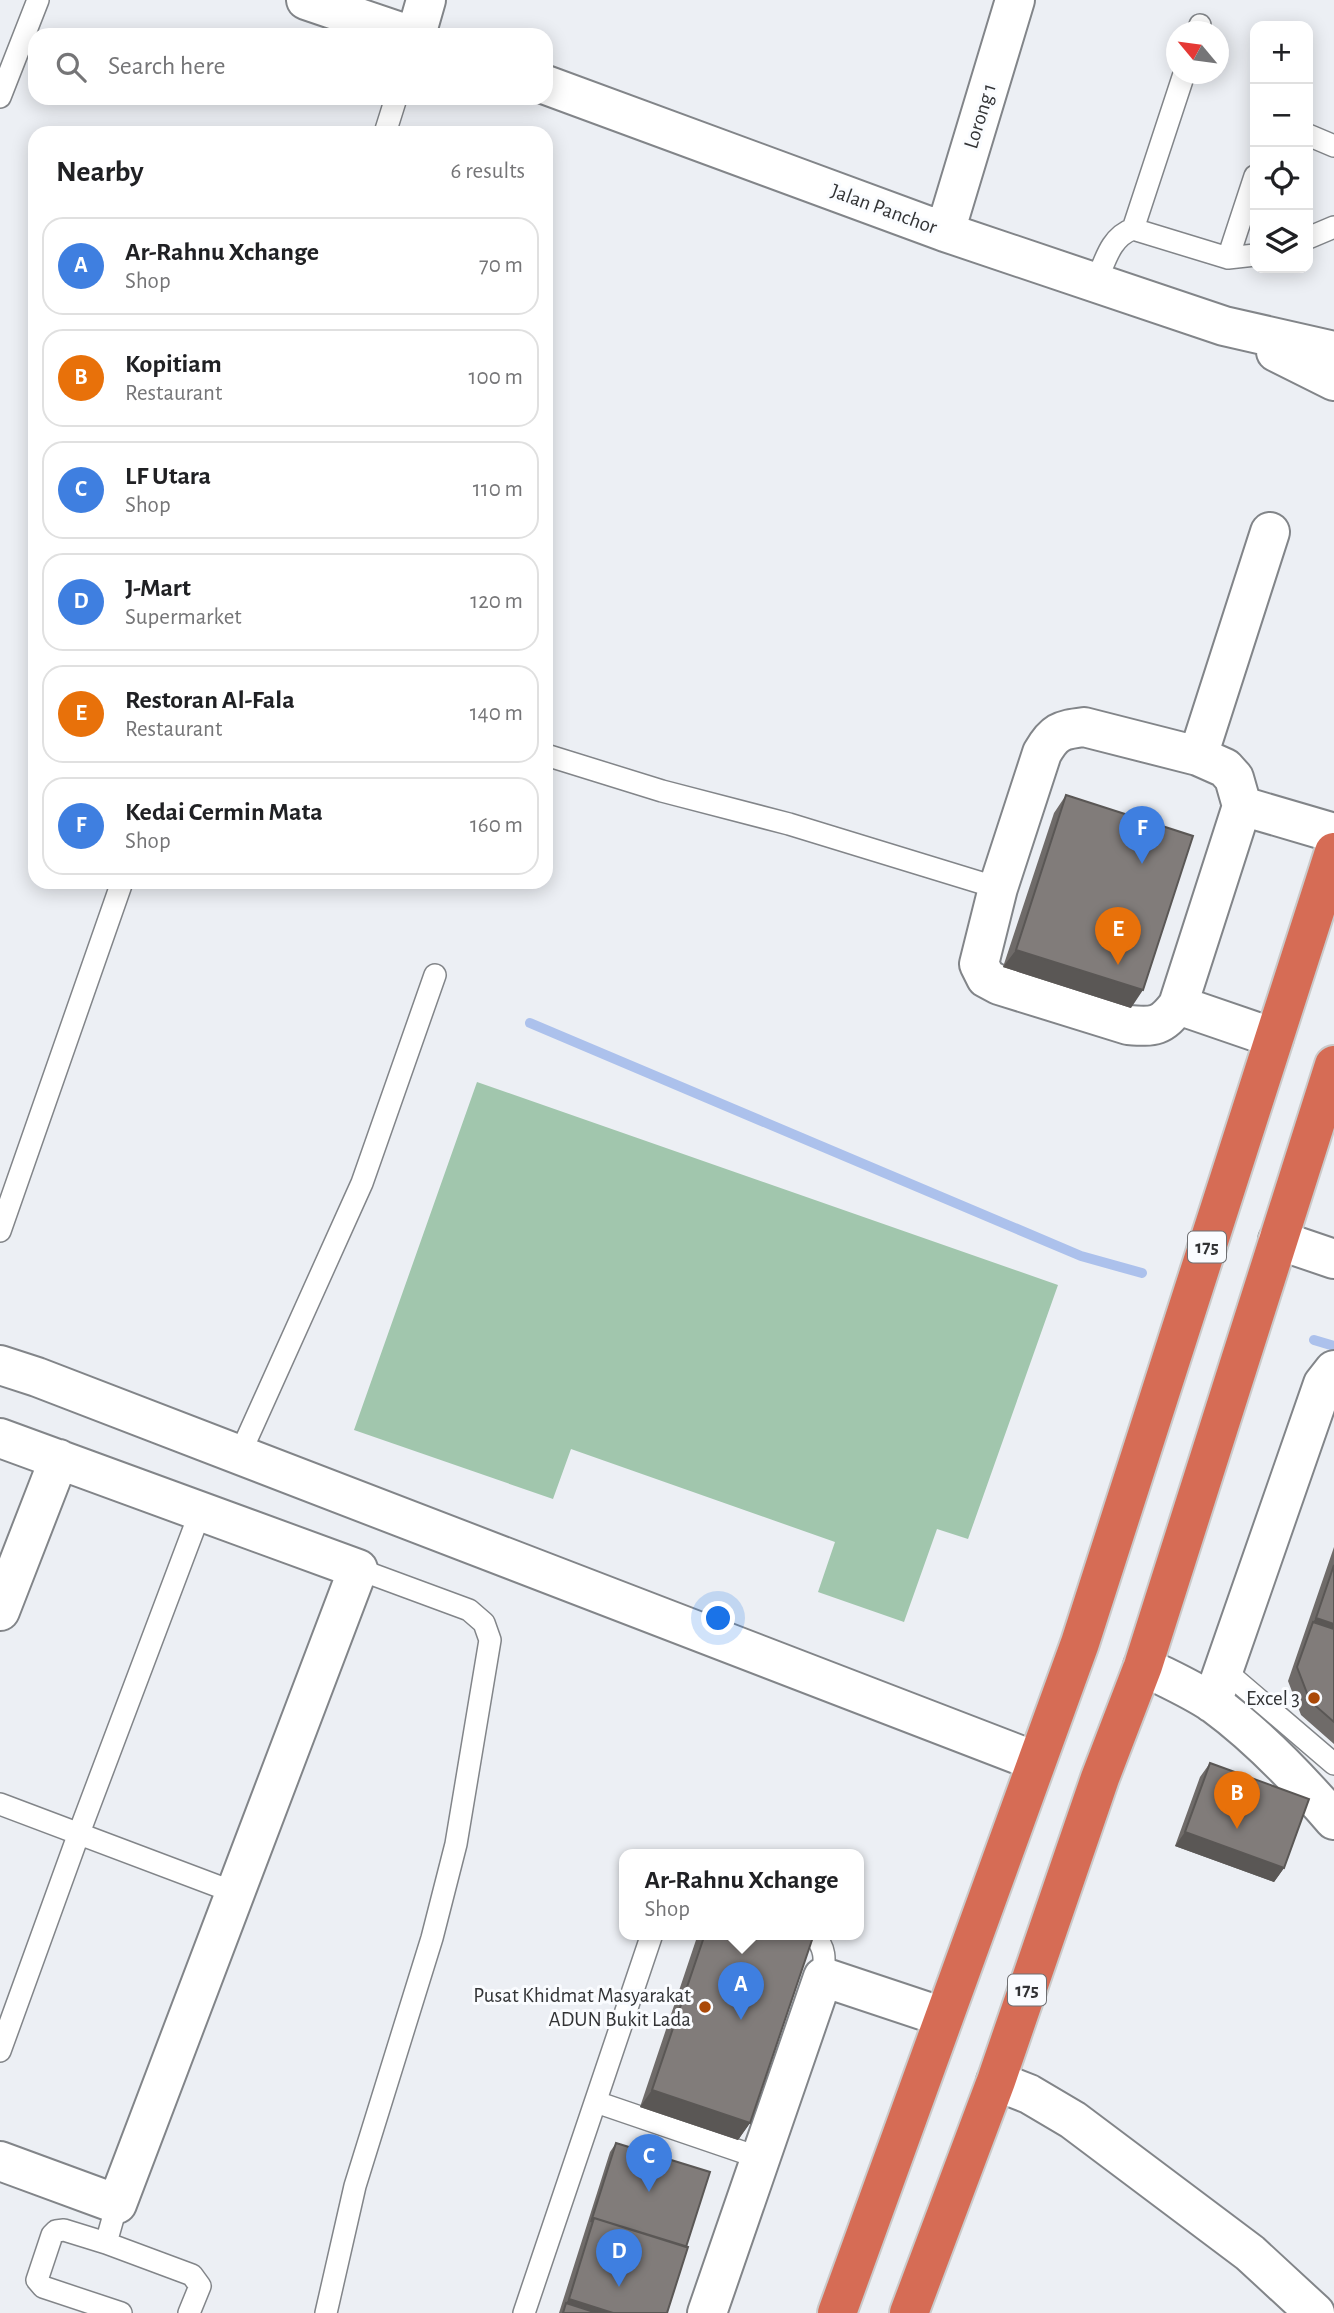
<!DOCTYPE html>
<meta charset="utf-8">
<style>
body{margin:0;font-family:"Alegreya Sans",sans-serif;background:#f2f2f2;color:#202124}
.controls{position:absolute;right:21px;top:21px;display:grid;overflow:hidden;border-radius:14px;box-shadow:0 4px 18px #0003}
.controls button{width:63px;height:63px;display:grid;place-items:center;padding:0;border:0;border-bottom:2px solid #e0e0e0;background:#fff;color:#202124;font:35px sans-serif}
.compass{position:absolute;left:1166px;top:21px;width:63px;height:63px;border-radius:50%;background:#fff;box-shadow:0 4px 18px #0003;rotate:299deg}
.you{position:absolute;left:719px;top:1619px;width:24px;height:24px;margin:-18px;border:5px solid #fff;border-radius:50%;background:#1a73e8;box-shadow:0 0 0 10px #1a73e833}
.badge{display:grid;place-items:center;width:46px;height:46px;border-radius:50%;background:#aa4908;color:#fff;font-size:23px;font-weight:700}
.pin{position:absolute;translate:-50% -58px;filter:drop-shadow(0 2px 4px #0008)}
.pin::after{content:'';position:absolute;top:37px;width:24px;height:21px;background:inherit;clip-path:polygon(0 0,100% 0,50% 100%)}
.popup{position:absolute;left:619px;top:1849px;width:245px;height:91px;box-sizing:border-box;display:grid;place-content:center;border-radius:14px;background:#fff;filter:drop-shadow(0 2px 5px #0005);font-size:23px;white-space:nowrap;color:#757577}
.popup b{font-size:26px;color:#202124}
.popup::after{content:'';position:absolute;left:50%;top:100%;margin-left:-14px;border:14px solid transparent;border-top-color:#fff}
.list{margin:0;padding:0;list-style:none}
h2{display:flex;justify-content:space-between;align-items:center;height:91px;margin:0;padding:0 28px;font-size:30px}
h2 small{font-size:23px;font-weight:400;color:#757577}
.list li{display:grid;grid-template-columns:46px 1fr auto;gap:21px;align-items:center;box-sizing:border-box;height:98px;margin:0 14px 14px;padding:0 14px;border:2px solid #e0e0e0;border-radius:21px}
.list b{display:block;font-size:26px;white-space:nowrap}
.list p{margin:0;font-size:23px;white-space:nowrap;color:#757577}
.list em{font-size:23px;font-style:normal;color:#757577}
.icon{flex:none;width:38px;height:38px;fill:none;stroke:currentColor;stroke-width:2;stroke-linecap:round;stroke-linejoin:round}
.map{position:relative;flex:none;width:1334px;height:2313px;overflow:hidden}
.search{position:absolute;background:#fff;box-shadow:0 4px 18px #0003;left:28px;top:28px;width:525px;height:77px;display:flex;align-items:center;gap:18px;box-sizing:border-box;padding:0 24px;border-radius:21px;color:#757577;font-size:26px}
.panel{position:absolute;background:#fff;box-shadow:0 4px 18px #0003;left:28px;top:126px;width:525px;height:763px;border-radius:21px}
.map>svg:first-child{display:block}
.green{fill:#a1c6ad}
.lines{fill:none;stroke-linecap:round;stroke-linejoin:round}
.stream{stroke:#acc1ec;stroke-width:10}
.lane-casing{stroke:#828589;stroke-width:24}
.street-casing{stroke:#828589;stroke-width:42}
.highway-casing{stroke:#cacaca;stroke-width:42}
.lane{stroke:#fff;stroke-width:21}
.street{stroke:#fff;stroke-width:38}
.highway{stroke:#d66c55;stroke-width:38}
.wall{fill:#6f6b69}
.shaded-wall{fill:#5a5755}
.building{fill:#817c7a;stroke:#5a5755;stroke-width:2}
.poi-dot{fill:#aa4908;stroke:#fafcff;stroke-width:2.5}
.labels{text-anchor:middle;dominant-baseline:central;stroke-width:6;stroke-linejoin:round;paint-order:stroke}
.shield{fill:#fafcff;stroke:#6e6f72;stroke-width:2}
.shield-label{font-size:19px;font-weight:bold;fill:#323335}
.street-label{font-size:21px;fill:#323335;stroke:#fafcff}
.poi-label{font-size:21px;fill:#323335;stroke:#fafcff;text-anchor:end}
</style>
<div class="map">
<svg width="1334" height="2313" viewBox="0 0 1334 2313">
<rect width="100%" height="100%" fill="#eceff4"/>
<path class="green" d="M 477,1082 L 1058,1285 L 968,1539 L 937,1529 L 904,1622 L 818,1592 L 835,1542 L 571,1449 L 553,1499 L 354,1430 Z"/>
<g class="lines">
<path class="stream" d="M 530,1023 L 1081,1256 L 1142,1273
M 1314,1340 L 1334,1346"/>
<defs>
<path id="lane" d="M 1198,32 L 1200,25
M 0,97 L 38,0
M 385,133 L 396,98
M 1308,135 L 1334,146
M 1133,229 L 1184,74
M 1308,238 L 1334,227
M 1228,258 L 1255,176
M 1096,282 C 1105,262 1110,237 1133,229 L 1228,258 L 1255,255
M 546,755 L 662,791 L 789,824 L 998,888
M 0,1231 L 122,882
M 239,1456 L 362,1183 L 435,975
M 1223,1669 L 1334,1764
M 0,1804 L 236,1893
M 813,1934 C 826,1948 825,1959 823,1977
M 0,2051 L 79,1833 L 201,1510
M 596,2102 L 760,2158
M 117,2204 L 106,2243 L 64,2230 L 56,2231 L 52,2235 L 37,2280 L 43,2287 L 121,2313
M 106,2243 L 192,2275 L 200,2286 L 189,2313
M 326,2313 L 355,2186 L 432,1938 L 456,1844 L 490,1640 L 484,1623 L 469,1610 L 358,1569
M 524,2313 L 652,1934"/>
<path id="street" d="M 306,0 L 409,35
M 416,35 L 426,0
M 546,85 L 945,232 L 1224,326 L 1334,351
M 945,232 L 1015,0
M 1276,352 L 1334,381
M 1084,727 L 1198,756 L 1225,768 L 1234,778 L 1242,806 L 1178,1005 C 1161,1027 1155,1027 1128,1025 L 999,985 L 986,978 L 979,964 L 998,888 L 1042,753 C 1054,732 1060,730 1084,727 Z
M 1198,756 L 1270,532
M 1242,806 L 1334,833
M 1178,1005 L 1274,1038
M 1278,1240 L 1334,1259
M 0,1365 L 37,1377 L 1035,1761
M 0,1438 L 358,1569 L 117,2204 L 0,2161
M 0,1611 L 59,1459
M 1143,1666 C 1166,1678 1192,1689 1214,1704 C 1259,1737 1298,1778 1334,1820
M 1212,1703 L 1323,1384 L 1334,1370
M 996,2081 L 1029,2094 L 1073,2120 L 1250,2253 L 1315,2313
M 707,2313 L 823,1977 L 943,2017"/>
<path id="highway" d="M 837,2313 L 1080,1643 L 1334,852
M 909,2313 L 996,2081 L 1100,1778 L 1143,1666 L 1334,1065"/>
</defs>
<use href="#lane" class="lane-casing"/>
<use href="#street" class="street-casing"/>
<use href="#highway" class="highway-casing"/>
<use href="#lane" class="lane"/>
<use href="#street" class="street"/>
<use href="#highway" class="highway"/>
</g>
<path class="wall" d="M 1066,795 L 1131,1008 L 1003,967 L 1054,813 Z
M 1334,1547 L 1334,1744 L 1301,1715 L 1288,1681 Z
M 1210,1763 L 1284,1868 L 1274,1882 L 1175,1846 L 1200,1777 Z
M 698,1934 L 803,1934 L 750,2123 L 738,2140 L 640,2107 Z
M 616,2143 L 686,2247 L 667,2313 L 559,2313 L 610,2152 Z"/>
<path class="shaded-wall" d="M 1016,950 L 1143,990 L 1131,1008 L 1003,967 Z
M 1316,1618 L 1334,1624 L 1334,1645 L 1313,1622 Z
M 1185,1832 L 1284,1868 L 1274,1882 L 1175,1846 Z
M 652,2090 L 750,2123 L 738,2140 L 640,2107 Z
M 569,2299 L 613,2313 L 563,2313 L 566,2303 Z"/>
<path class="building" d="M 1066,795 L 1193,836 L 1143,990 L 1016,950 Z
M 1334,1565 L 1334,1624 L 1316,1618 Z
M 1313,1622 L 1334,1629 L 1334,1722 L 1310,1701 L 1297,1667 Z
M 1210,1763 L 1309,1799 L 1284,1868 L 1185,1832 Z
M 705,1934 L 803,1934 L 813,1937 L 750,2123 L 652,2090 Z
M 616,2143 L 710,2172 L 686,2247 L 594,2218 L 591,2222 Z
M 594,2218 L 688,2247 L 667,2313 L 613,2313 L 569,2299 Z
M 566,2303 L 597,2313 L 563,2313 Z"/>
<g class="poi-dot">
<circle cx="1314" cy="1698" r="7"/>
<circle cx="705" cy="2007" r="7"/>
</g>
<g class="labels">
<g class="shield">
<rect x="1188" y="1231.5" width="38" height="31" rx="5"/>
<rect x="1008" y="1974.5" width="38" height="31" rx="5"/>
</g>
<g class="shield-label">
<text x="1207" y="1247">175</text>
<text x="1027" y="1990">175</text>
</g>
<g class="street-label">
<text transform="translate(980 116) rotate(-73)">Lorong 1</text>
<text transform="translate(884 209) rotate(20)">Jalan Panchor</text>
</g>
<g class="poi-label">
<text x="1300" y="1698">Excel 3</text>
<text x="691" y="1995">Pusat Khidmat Masyarakat<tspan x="691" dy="24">ADUN Bukit Lada</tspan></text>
</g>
</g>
</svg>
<div class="controls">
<button>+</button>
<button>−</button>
<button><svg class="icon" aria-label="locate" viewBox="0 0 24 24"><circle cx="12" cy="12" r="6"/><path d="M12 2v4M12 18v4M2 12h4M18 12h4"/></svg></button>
<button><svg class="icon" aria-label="layers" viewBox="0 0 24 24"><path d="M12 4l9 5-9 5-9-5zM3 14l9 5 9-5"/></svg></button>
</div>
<svg class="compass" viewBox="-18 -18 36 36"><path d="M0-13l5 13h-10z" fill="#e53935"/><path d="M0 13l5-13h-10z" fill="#757577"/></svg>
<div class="you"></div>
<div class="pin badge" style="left:741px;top:2020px;background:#3f7fe0">A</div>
<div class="popup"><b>Ar-Rahnu Xchange</b>Shop</div>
<div class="pin badge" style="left:1237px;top:1829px;background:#e8710a">B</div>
<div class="pin badge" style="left:649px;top:2192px;background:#3f7fe0">C</div>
<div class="pin badge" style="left:619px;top:2287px;background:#3f7fe0">D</div>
<div class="pin badge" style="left:1118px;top:965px;background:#e8710a">E</div>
<div class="pin badge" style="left:1142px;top:864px;background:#3f7fe0">F</div>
<div class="search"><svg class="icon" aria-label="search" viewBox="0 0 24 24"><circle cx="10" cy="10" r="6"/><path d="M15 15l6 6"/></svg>Search here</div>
<section class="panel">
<h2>Nearby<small>6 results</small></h2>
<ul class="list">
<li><span class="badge" style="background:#3f7fe0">A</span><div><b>Ar-Rahnu Xchange</b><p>Shop</p></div><em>70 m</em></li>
<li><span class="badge" style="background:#e8710a">B</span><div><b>Kopitiam</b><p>Restaurant</p></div><em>100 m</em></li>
<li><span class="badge" style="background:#3f7fe0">C</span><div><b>LF Utara</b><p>Shop</p></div><em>110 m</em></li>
<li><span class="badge" style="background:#3f7fe0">D</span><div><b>J-Mart</b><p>Supermarket</p></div><em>120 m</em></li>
<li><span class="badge" style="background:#e8710a">E</span><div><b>Restoran Al-Fala</b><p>Restaurant</p></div><em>140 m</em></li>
<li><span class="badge" style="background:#3f7fe0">F</span><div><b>Kedai Cermin Mata</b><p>Shop</p></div><em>160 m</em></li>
</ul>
</section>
</div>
